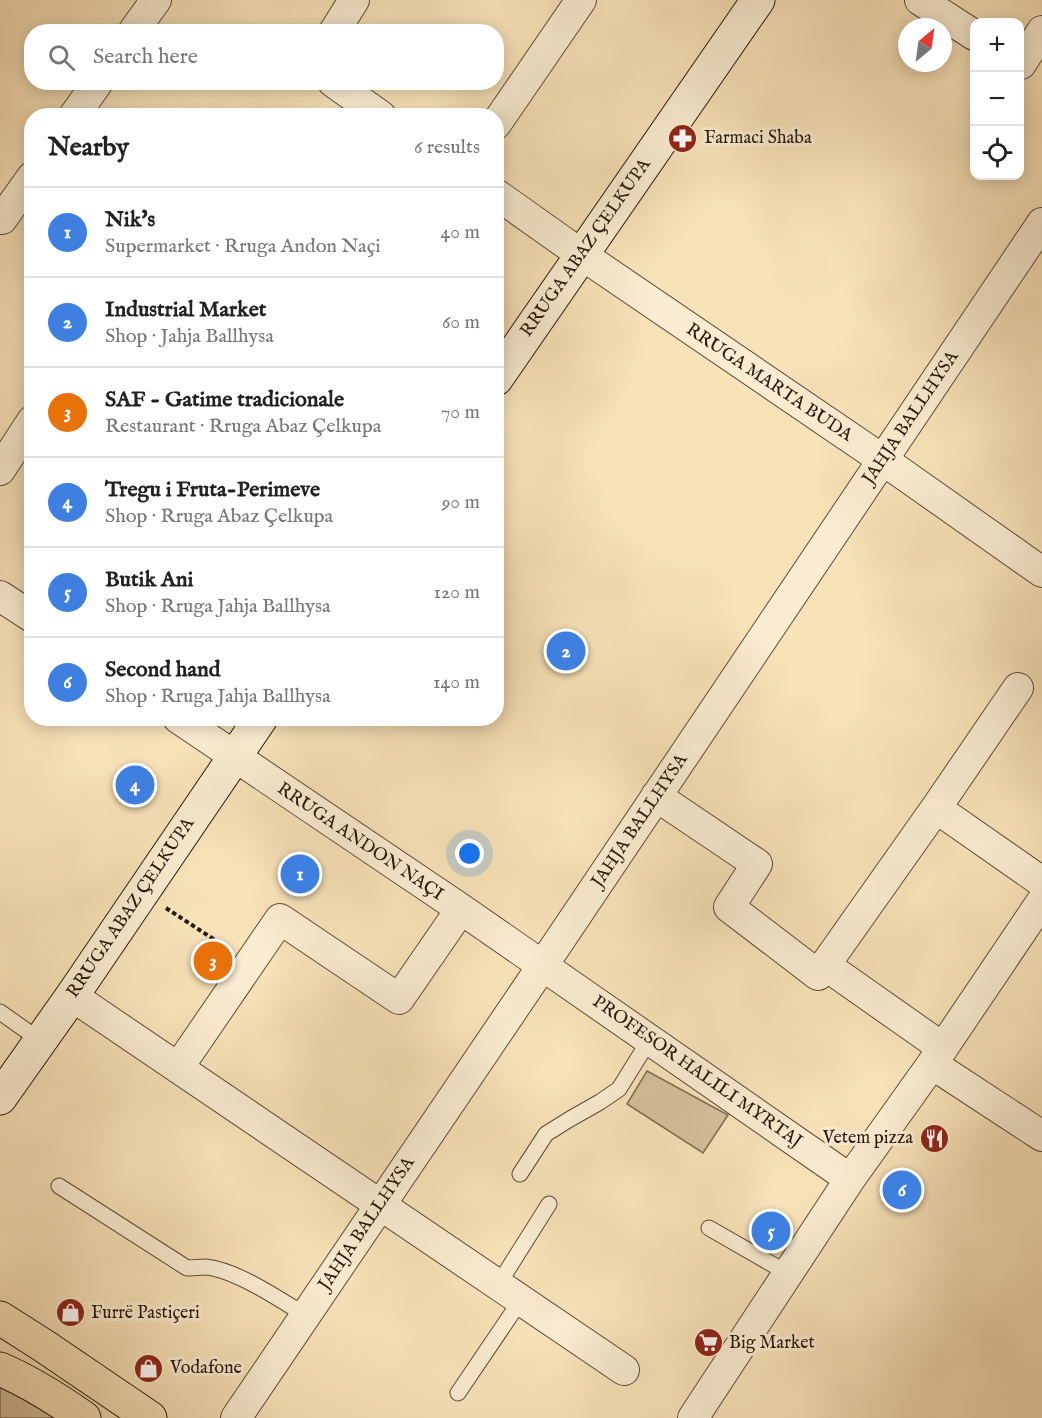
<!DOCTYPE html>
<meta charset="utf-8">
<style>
body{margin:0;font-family:"IM FELL English",serif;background:#f2f2f2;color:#222}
.controls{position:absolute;right:18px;top:18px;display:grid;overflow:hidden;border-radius:12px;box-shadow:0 3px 15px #0003}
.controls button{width:54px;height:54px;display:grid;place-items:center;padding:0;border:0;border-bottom:2px solid #e0e0e0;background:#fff;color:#222;font:30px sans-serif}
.compass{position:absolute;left:898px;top:18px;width:54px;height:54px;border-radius:50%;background:#fff;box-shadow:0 3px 15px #0003;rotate:29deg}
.you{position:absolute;left:470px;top:854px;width:21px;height:21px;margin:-15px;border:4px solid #fff;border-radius:50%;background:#1a73e8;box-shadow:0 0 0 9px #1a73e833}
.badge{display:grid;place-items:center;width:39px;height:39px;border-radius:50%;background:#ea580c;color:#fff;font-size:20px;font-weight:700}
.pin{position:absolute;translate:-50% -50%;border:3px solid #fff;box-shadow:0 2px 6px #0006}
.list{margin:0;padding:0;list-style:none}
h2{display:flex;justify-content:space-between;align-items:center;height:78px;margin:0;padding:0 24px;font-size:26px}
h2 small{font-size:20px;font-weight:400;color:#767676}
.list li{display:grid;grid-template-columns:39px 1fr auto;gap:18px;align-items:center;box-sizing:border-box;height:90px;padding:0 24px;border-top:2px solid #e0e0e0}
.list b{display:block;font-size:22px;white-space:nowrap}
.list p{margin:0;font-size:20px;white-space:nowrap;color:#767676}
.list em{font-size:20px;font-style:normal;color:#767676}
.icon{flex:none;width:33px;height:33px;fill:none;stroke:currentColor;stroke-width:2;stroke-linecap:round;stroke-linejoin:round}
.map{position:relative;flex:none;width:1042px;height:1418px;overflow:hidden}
.search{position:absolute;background:#fff;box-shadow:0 3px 15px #0003;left:24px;top:24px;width:480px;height:66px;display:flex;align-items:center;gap:15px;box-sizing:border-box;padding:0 21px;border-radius:24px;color:#767676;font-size:22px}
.panel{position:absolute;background:#fff;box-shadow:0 3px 15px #0003;left:24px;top:108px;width:480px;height:618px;border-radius:24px}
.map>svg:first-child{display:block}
.green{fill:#d5c09b;stroke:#7f6c54;stroke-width:1.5}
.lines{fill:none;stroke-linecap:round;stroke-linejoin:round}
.lane-casing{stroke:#5d4a38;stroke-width:17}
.street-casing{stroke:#5d4a38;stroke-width:32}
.secondary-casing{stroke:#29180e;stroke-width:35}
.primary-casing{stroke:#29180e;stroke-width:35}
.path{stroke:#29180e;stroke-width:4;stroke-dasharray:4.5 3;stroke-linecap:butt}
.lane{stroke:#faecd1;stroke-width:15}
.street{stroke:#faecd1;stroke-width:30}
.secondary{stroke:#faecd1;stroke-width:33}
.primary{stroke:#f8e2b8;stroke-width:33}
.labels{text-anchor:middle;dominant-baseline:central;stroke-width:6;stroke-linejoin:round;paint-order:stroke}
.poi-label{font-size:18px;fill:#29180e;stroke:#faecd1;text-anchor:start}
.street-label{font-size:18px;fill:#29180e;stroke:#faecd1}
</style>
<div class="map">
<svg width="1042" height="1418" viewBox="0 0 1042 1418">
<rect width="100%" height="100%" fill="#f8e2b8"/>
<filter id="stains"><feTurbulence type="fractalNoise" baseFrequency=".00333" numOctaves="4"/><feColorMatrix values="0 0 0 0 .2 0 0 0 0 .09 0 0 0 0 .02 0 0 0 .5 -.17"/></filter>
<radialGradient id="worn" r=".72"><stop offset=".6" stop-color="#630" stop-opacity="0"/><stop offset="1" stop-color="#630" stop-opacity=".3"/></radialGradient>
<path class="green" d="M 647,1071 L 728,1115 L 703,1153 L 627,1104 Z
M 0,1380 L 62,1418 L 0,1418 Z"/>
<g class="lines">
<defs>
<path id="lane" d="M 0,1012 L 41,1041
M 520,1174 L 546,1134 L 570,1119 L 600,1102 L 619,1089 L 650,1039
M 59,1186 L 187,1268 C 193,1268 200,1267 206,1267 C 236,1270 279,1299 305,1315
M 709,1228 L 789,1274
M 498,1285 L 549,1204
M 458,1393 L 521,1300"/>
<path id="street" d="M 920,0 L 974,35
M 133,32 L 156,0
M 334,32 L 354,0
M 1021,64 L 1042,31
M 333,82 L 381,116
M 74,116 L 98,82
M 496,124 L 581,0
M 496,194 L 582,255 L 883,460 L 1042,572
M 0,218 L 2,219 L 32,177
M 0,470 L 32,421
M 0,596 L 32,617
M 178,718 L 461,909 L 850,1179
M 656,796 L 757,864 L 729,907 L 818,975 L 936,808 L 1018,688
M 936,808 L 1042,882
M 825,965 L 943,1048
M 72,996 L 624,1370
M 932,1064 L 1042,1136
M 178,1068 L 280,919 L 399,999 L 461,909
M 236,1418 L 543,965 L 1042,223
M 693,1418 L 850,1179 L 932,1064 L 1042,901"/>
<path id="secondary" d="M 496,379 L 758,0
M 0,1098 L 72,996 L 261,718"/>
<path id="primary" d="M 0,1318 L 44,1346 L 150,1418
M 0,1369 C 30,1382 57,1399 84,1418"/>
</defs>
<use href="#lane" class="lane-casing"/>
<use href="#street" class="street-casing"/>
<use href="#secondary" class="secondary-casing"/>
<use href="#primary" class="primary-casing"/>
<path class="path" d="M 166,908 L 227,948"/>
<use href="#lane" class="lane"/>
<use href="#street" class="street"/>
<use href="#secondary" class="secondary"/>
<use href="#primary" class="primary"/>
</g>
<defs>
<symbol id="pharmacy-disc" viewBox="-11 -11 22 22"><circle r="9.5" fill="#8f2418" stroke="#faecd1"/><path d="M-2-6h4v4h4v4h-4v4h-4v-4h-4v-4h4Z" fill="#fff"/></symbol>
<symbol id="restaurant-disc" viewBox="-11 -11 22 22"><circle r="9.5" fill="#8f2418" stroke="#faecd1"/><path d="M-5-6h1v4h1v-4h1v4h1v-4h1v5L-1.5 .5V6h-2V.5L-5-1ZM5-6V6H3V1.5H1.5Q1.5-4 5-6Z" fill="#fff"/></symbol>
<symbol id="shop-disc" viewBox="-11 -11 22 22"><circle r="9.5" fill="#8f2418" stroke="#faecd1"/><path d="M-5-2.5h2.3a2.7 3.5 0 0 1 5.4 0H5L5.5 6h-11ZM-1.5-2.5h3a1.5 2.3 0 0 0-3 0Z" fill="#fff"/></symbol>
<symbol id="supermarket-disc" viewBox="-11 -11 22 22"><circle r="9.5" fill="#8f2418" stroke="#faecd1"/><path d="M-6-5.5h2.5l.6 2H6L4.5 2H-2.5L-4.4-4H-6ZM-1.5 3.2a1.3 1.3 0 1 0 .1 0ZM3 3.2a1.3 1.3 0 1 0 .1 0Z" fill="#fff"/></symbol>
</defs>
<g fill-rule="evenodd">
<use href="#pharmacy-disc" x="666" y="122" width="33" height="33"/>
<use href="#restaurant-disc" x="918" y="1122" width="33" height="33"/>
<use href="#shop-disc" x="54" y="1296" width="33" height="33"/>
<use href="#supermarket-disc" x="692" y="1326" width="33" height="33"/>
<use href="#shop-disc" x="132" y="1352" width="33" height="33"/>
</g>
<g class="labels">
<g class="poi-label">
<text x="704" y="138">Farmaci Shaba</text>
<text x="913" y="1138" text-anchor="end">Vetem pizza</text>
<text x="91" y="1313">Furrë Pastiçeri</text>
<text x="729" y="1343">Big Market</text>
<text x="170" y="1368">Vodafone</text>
</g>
<g class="street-label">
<text transform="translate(586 248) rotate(-55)">RRUGA ABAZ ÇELKUPA</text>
<text transform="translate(769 383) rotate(34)">RRUGA MARTA BUDA</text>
<text transform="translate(911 418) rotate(-56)">JAHJA BALLHYSA</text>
<text transform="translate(640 821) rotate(-56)">JAHJA BALLHYSA</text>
<text transform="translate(360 842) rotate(34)">RRUGA ANDON NAÇI</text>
<text transform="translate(131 908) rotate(-56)">RRUGA ABAZ ÇELKUPA</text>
<text transform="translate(697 1072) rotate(35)">PROFESOR HALILI MYRTAJ</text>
<text transform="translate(367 1224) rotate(-56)">JAHJA BALLHYSA</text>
</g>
</g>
<rect width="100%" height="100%" filter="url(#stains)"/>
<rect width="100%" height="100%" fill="url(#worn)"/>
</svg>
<div class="controls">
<button>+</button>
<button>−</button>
<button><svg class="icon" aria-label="locate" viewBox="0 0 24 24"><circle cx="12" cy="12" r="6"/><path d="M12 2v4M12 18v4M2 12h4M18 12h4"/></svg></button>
</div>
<svg class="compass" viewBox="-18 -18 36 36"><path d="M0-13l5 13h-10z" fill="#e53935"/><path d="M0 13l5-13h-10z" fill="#767676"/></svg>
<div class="you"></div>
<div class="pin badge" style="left:300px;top:874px;background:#3f7fe0">1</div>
<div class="pin badge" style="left:566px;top:651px;background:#3f7fe0">2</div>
<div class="pin badge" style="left:213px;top:961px;background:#e8710a">3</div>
<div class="pin badge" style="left:135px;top:785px;background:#3f7fe0">4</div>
<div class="pin badge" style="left:771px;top:1231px;background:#3f7fe0">5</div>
<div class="pin badge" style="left:902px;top:1190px;background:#3f7fe0">6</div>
<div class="search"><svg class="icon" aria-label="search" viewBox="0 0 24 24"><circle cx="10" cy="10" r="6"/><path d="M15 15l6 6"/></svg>Search here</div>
<section class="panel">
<h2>Nearby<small>6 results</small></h2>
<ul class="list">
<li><span class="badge" style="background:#3f7fe0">1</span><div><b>Nik's</b><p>Supermarket · Rruga Andon Naçi</p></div><em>40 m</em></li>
<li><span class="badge" style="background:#3f7fe0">2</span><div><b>Industrial Market</b><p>Shop · Jahja Ballhysa</p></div><em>60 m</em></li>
<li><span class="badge" style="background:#e8710a">3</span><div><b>SAF - Gatime tradicionale</b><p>Restaurant · Rruga Abaz Çelkupa</p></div><em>70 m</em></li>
<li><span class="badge" style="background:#3f7fe0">4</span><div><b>Tregu i Fruta-Perimeve</b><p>Shop · Rruga Abaz Çelkupa</p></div><em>90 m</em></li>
<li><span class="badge" style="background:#3f7fe0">5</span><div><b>Butik Ani</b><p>Shop · Rruga Jahja Ballhysa</p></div><em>120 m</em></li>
<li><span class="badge" style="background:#3f7fe0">6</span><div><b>Second hand</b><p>Shop · Rruga Jahja Ballhysa</p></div><em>140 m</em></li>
</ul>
</section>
</div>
